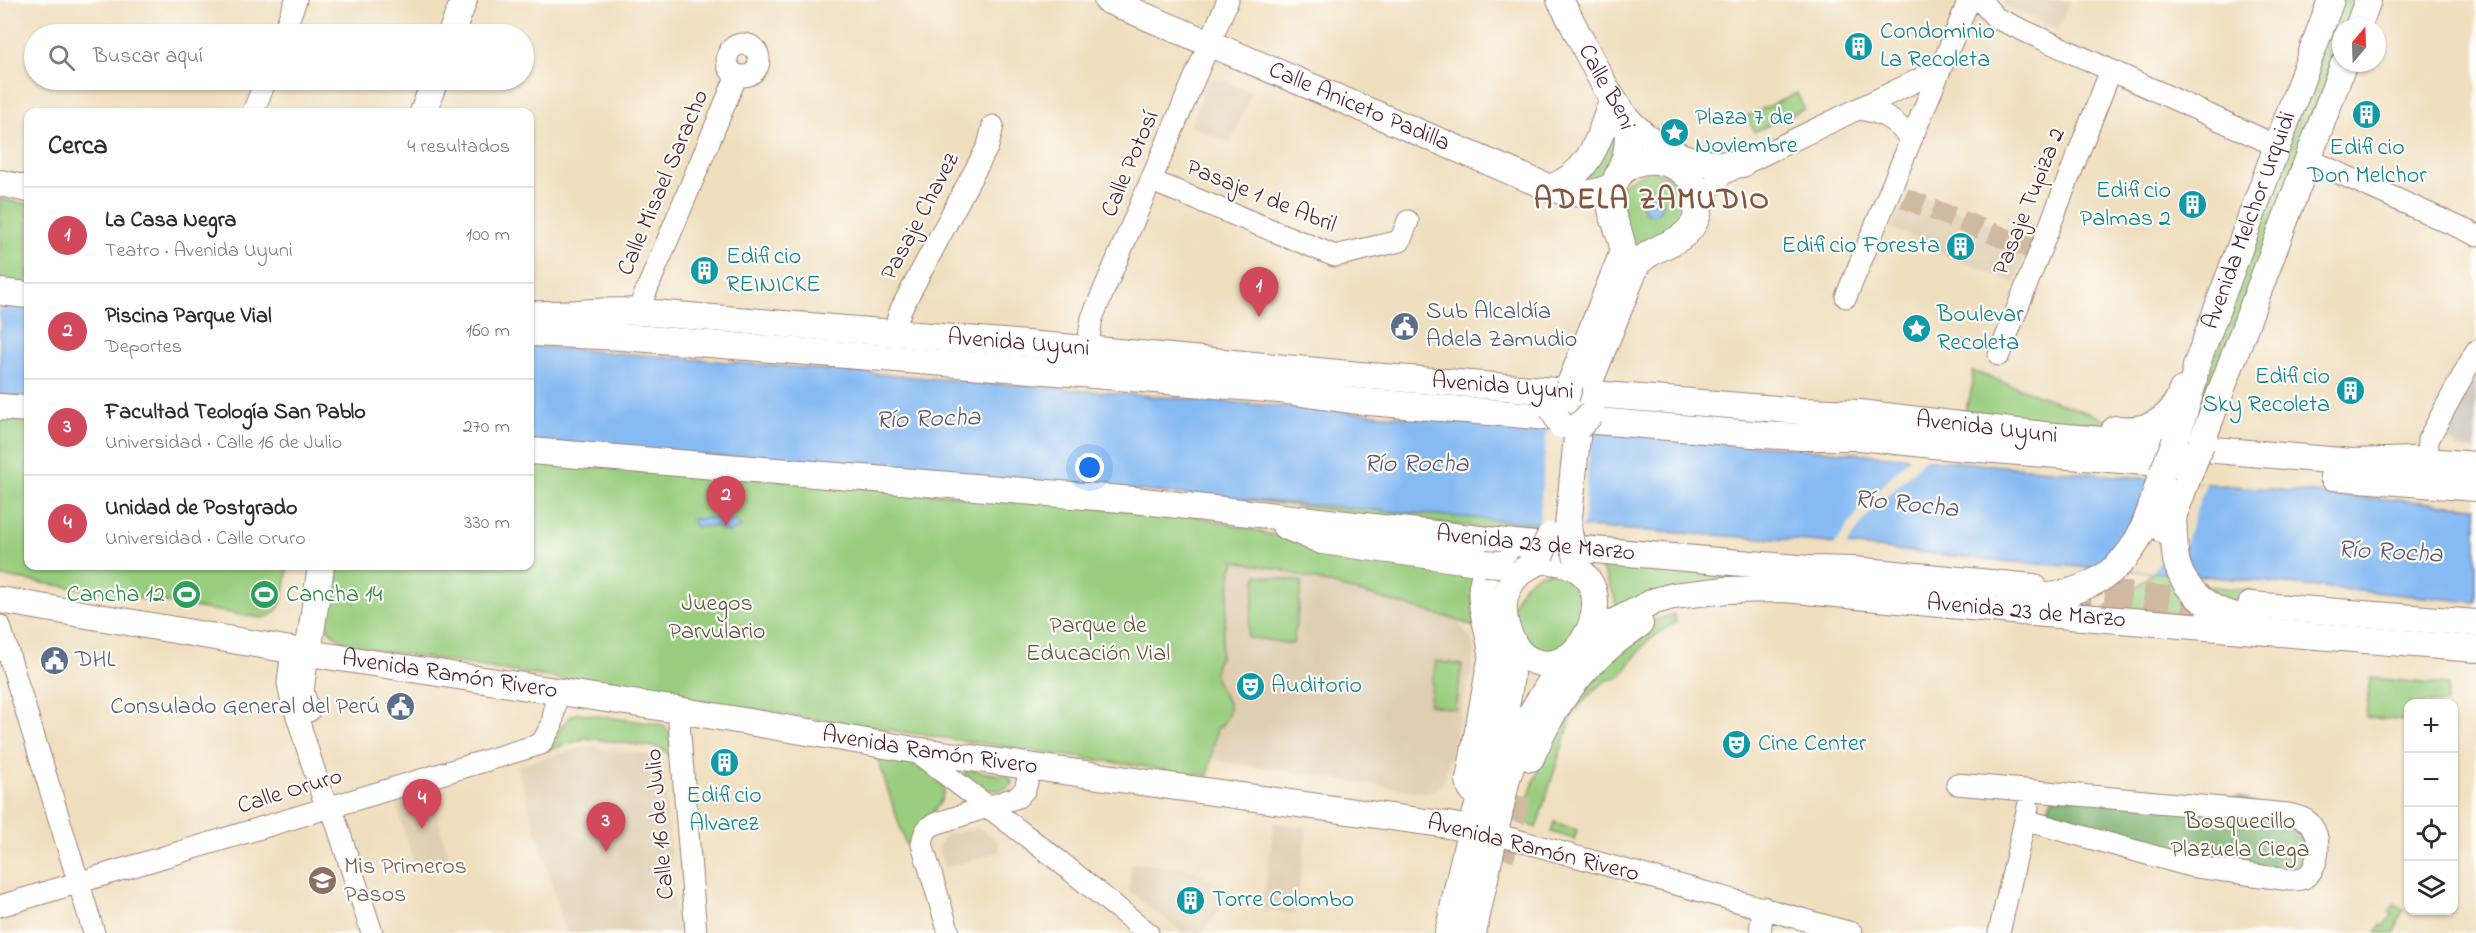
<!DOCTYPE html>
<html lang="es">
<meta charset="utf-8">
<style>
body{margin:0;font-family:"Indie Flower",sans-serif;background:#f7f7f7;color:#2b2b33}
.controls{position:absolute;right:18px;bottom:18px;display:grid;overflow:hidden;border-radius:12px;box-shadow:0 2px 4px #0004}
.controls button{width:54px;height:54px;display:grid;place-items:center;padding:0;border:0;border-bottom:2px solid #e1e1e2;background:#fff;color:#2b2b33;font:30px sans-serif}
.compass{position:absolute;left:2332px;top:18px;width:54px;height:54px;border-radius:50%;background:#fff;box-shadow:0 2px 4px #0004;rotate:19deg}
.you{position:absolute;left:1090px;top:468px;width:21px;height:21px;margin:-15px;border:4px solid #fff;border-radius:50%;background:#1a73e8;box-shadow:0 0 0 9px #1a73e833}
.badge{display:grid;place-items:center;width:39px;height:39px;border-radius:50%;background:#d1495b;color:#fff;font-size:20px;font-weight:700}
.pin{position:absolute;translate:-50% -50px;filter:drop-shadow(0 2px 3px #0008)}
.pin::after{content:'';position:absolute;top:32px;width:21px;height:18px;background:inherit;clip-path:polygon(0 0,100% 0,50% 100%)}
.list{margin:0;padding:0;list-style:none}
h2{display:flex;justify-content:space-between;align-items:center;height:78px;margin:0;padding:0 24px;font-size:26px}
h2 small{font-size:20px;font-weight:400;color:#7c7c81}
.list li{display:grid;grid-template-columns:39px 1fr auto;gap:18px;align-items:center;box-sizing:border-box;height:96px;padding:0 24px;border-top:2px solid #e1e1e2}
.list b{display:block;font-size:22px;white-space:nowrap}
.list p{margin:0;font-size:20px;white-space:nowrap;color:#7c7c81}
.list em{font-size:20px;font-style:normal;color:#7c7c81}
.icon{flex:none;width:33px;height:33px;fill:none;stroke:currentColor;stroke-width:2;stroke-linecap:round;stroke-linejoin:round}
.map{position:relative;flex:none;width:2476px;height:933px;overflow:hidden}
.search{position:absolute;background:#fff;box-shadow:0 2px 4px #0004;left:24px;top:24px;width:510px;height:66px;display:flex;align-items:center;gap:15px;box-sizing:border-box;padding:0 21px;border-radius:33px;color:#7c7c81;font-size:22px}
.panel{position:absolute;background:#fff;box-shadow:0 2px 4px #0004;left:24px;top:108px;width:510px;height:462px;border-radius:12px}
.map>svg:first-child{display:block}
.built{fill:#dfceb1}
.industrial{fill:#c9c3b8}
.green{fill:#9ace7f;stroke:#727655;stroke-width:1.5}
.forest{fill:#7bb16e;stroke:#62684c;stroke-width:1.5}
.water{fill:#85baf3;stroke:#686c8f;stroke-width:1.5}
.pier{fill:#f0dfbf}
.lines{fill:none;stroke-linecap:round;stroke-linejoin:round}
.minor-tunnel{stroke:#cfb9a1;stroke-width:21;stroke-dasharray:21 10;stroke-linecap:butt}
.major-tunnel{stroke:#cfb9a1;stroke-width:26;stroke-dasharray:26 13;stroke-linecap:butt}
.minor-casing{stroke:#9d7f75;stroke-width:23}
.major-casing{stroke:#9d7f75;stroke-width:28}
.minor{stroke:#fff;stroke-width:21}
.major{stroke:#fff;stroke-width:26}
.major-bridge-casing{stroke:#9d7f75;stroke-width:28;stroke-linecap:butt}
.major-bridge{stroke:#fff;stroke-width:26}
.labels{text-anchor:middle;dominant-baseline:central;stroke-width:4.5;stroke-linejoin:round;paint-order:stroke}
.culture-label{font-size:24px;fill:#0d838f;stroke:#fdfcf7;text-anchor:start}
.street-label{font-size:24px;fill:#4a1f2b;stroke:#fdfcf7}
.service-label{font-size:24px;fill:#4e5e75;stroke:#fdfcf7;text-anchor:start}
.leisure-label{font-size:24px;fill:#27864d;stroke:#fdfcf7;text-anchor:end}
.park-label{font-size:24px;fill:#625444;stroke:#fdfcf7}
.education-label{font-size:24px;fill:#785e54;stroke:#fdfcf7;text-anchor:start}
.water-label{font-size:26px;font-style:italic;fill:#5f5571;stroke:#fdfcf7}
.district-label{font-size:30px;font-weight:bold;letter-spacing:1.5px;fill:#825444;stroke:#fdfcf7}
</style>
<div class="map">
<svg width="2476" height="933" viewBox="0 0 2476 933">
<rect width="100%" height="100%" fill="#fdfcf7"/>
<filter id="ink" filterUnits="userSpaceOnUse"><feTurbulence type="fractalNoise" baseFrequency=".0167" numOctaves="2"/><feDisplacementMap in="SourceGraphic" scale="12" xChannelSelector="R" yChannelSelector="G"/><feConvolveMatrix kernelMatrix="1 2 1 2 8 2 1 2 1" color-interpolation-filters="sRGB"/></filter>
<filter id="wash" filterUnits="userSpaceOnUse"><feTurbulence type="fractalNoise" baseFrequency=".008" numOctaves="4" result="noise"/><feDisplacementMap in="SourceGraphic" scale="24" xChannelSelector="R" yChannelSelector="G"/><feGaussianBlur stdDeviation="1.35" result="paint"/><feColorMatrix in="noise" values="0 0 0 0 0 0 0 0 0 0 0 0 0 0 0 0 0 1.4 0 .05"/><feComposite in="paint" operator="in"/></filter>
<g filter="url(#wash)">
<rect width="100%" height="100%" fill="#f0dfbf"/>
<path class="built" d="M 2002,0 L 2070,0 L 2058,30 L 2005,5 Z
M 1212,78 L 1218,78 L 1252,92 L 1231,143 L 1190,126 L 1207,82 Z
M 1907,190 L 2031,241 L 2015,283 L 1919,244 L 1920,240 L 1891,228 Z
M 1236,561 L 1264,565 L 1450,618 L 1459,623 L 1472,641 L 1474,657 L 1444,782 L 1437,789 L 1427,793 L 1212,760 L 1217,727 L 1220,727 L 1228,715 L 1229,708 L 1218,687 L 1214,674 L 1215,664 L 1220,657 L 1232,568 Z
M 586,746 L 658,756 L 663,763 L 677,933 L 566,933 L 517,766 Z
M 430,791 L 449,857 L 415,867 L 395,801 Z
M 1274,823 L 1307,828 L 1295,914 L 1262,909 Z
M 978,827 L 999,842 L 999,852 L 945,868 L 938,847 L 944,836 Z
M 1131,863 L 1189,868 L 1234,893 L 1201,933 L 1183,933 L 1129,891 Z"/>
<path class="industrial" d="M 2476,380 L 2476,450 L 2459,448 L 2447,439 L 2445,432 L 2470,383 Z"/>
<path class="green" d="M 2341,0 L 2357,0 L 2347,27 L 2341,27 L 2341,43 L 2214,389 L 2200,384 Z
M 1797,93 L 1804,109 L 1754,132 L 1747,116 Z
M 1612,123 L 1619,142 L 1606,173 L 1596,183 L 1583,180 Z
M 1651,169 L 1678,180 L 1686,198 L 1686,208 L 1681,223 L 1630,260 L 1620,191 L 1625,182 Z
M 0,199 L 28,204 L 28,284 L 0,282 Z
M 1972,371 L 2124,426 L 1965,412 L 1973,384 Z
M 0,415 L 28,418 L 28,566 L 288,566 C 284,587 287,615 261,618 L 0,576 Z
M 530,459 L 1197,516 L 1316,546 L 1481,569 L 1481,629 L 1450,618 L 1278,569 L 1236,561 L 1232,568 L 1220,657 C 1202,683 1236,697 1228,715 C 1227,719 1222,724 1220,727 L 1217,727 L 1208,776 L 827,721 L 364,648 C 311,636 323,609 329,566 L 530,566 Z
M 1204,495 L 1539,523 L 1537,535 Z
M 1599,563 L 1810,580 L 1617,613 L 1614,595 Z
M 1560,571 L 1584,590 L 1580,628 L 1556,652 L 1534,652 L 1512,617 C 1512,600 1524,580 1540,574 C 1546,572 1554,572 1560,571 Z
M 2153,572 L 2173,573 L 2211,615 L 2105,609 L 2136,588 Z
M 1257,575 L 1302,582 L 1293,644 L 1247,637 Z
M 2196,585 L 2253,591 L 2250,614 Z
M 1674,614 L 1676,622 L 1646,642 L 1619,678 L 1607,680 L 1593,691 L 1573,713 L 1536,828 L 1525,823 L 1521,818 L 1550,736 L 1561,714 L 1632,634 L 1653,621 Z
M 1436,661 L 1462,665 L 1455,709 L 1429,705 Z
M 2370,678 L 2448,685 L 2446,703 L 2408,704 L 2408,721 L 2366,717 Z
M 577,713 L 663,725 C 673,733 672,747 673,759 L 664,750 L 655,747 L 586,738 L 548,750 C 557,738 562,719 577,713 Z
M 877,757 C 903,759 929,765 944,788 C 941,810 935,806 924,821 C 919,827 917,836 914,843 L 906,845 Z
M 968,770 L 1008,776 L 1013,784 C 996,798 978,786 964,774 Z
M 1554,822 L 1577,830 L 1574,839 L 1551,832 Z
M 2395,904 L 2404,910 L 2398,919 L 2395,933 L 2376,933 L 2381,925 L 2384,927 L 2393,914 L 2389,912 Z"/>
<path class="forest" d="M 2240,797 C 2252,802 2263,808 2275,814 C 2303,828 2309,839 2306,871 L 2190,868 L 2048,823 L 2048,809 L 2052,798 L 2226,799 Z"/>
<path class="water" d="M1642 204a10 10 0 1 1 20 0a10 10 0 1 1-20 0Z
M 0,302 L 28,304 L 28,398 L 0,395 Z
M 530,346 L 1818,450 L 2476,507 L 2476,602 L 2182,574 L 2011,562 L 1809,541 L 1583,527 L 530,441 Z
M 716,518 L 735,521 L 741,527 L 729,533 L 714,526 L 696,527 L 691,519 Z"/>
<path class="pier" d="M 1547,429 L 1591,432 L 1583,527 L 1539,523 Z
M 1912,455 L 1927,457 L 1868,515 L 1845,548 L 1833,547 L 1860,509 Z
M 2186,482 L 2206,483 L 2188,534 L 2186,544 L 2165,552 L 2153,572 L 2122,569 Z"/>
</g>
<g filter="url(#ink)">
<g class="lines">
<path class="minor-tunnel" d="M 1904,198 L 2029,248"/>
<path class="major-tunnel" d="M 2066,590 L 2218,603
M 1501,858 L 1519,793"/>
<defs>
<path id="minor" d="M 1980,0 L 1996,18 L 2277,146
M 283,34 L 296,0
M727 60a16 16 0 1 1 32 0a16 16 0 1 1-32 0Z
M 1859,109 C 1883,112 1897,121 1911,140
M 253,112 L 266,80
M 2308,159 L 2476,235
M 1152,181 L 1335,256 L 1400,241 L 1408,221
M 1699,207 L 1708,190 L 1723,174 L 1920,79 L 1942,62
M 1846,297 L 1969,0
M 641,312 L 642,301 L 737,75
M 893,333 L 901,309 L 988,146 L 993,126
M 1087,349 L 1092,318 L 1228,0
M 1999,355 L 2111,70
M 2427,461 L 2428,440 L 2476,351
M 0,626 L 94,933
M 292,650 L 288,683 L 290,694 L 322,795 L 331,806 L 372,933
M 308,653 L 303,691 L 309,711
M 678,710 L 696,933
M 914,750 L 1059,861 L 1148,933
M 1957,784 L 2288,814 C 2297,816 2307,818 2312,826 C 2322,840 2319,869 2304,878 C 2300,880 2294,880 2290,880 L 2190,866 L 2025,820
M 1495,834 L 1852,933
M 0,906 L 541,744 L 552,725 L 557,692
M 949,933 L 922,844 C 924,834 925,828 935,824 L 1018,797 L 1025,789 L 1031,768
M 1760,933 L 1763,907
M 1999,933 L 2028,807"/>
<g id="major">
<path id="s1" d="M 1107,0 L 1550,188 C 1573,195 1592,197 1614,185"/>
<path id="s2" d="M 1560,0 C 1576,29 1590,59 1606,88 C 1614,101 1624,113 1627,129 C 1630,147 1624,163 1616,179"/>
<path d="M 2358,27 L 2368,0"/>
<path d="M 451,34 L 464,0"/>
<path d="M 423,112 L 435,80"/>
<path d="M 1622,113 C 1653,150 1693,168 1742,164"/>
<path d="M 0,183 L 28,189"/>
<path d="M 1550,188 C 1593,172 1598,138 1613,99"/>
<path d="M 0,292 L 28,295"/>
<path id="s3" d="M 530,314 C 567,316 603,309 641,312 L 1087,349 L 1359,375 L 1802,411 L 1860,413 L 2044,435 L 2352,462 L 2414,460 L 2476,465"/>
<path d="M 530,333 L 623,337 L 1279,390 L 1357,401 L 1764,435 L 1802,437 L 1860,437 L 1943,446 L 2147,462"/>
<path d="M 1570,384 L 1623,252 C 1623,231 1607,216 1611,195 C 1623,131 1721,167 1695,221 C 1683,246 1654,244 1637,264 L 1588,386"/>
<path d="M 0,407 L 28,409"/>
<path d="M 2115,429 C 2147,432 2171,423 2182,390"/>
<path id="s4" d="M 2175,442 L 2193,384 L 2196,366 L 2331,0"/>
<path d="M 2201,444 L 2344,63"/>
<path id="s5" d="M 530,451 L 1134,500 L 1515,543 L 1809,569 L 1854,570 L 2033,587"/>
<path d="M 2333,477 L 2476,488"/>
<path d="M 2173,517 C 2174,531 2174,546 2176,560 C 2184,594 2215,615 2248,618"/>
<path d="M 1285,526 L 1322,541 L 1485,563"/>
<path d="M 2164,531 L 2173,517 L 2188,477"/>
<path d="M 1570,538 L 1568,526 L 1578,427"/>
<path d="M 1542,561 C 1631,559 1592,673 1540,663 C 1530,661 1523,657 1517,649 C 1495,615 1499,575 1542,561 Z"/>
<path d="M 2017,596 C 2062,601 2111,584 2135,544 C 2148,523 2154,497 2162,474"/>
<path id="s6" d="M 0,600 L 308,653 L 678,710 L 914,750 L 1448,825 L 1495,834"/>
<path d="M 2251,605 L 2476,623"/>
<path id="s7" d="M 1585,637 L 1655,601 L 1673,596 L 1726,590 L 1785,589 L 2033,613 L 2476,649"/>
<path d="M 308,653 L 321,566"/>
<path d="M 1531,758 C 1556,699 1586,660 1640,624"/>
<path d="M 1471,789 L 1469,780 L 1492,654 C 1487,613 1465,581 1505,551"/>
<path d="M 1448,933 C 1456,897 1462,861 1472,826 C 1487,772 1518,694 1511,639"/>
<path d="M 1473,933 L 1507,778 L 1530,715 L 1565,659"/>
</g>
</defs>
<use href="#minor" class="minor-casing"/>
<use href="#major" class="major-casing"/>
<use href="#minor" class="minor"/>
<use href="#major" class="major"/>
<defs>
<path id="major-bridge" d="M 1566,398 L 1570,384
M 1553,410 L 1561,425
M 1578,427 L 1592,413
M 2162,474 L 2175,442
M 2188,477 L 2201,444
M 1570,538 L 1577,557
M 1541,554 L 1550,536
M 1485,563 L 1500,564"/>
</defs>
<use href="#major-bridge" class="major-bridge-casing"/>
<use href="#major-bridge" class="major-bridge"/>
</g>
</g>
<defs>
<symbol id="building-disc" viewBox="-11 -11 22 22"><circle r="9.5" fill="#0f9aa8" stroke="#fdfcf7"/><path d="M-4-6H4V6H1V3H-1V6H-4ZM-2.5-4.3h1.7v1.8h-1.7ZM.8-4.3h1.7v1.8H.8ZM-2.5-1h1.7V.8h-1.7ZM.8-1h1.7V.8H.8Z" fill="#fff"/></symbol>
<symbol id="sight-disc" viewBox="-11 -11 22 22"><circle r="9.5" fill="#0f9aa8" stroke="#fdfcf7"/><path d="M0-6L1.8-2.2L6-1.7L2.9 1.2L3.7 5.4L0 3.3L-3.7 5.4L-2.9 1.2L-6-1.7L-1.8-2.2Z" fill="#fff"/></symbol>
<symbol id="civic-disc" viewBox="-11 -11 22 22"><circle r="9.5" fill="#5c6f8a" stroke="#fdfcf7"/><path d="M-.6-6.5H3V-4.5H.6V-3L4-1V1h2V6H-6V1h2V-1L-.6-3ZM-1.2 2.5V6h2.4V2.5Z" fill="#fff"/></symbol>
<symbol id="stadium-disc" viewBox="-11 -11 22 22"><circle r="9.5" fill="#2e9e5b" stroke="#fdfcf7"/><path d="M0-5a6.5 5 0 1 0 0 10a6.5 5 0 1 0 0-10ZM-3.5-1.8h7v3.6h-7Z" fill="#fff"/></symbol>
<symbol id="theatre-disc" viewBox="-11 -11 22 22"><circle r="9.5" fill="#0f9aa8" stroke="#fdfcf7"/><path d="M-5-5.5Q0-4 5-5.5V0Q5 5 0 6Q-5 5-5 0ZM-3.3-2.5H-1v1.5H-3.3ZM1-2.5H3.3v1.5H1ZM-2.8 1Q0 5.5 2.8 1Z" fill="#fff"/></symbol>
<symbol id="school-disc" viewBox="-11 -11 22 22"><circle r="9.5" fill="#8d6e63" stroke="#fdfcf7"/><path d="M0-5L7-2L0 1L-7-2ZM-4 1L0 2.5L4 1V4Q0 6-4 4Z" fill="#fff"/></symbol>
</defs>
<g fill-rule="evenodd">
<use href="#building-disc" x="1842" y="30" width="33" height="33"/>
<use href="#building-disc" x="2350" y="98" width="33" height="33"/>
<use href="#sight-disc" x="1658" y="116" width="33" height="33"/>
<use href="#building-disc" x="2176" y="188" width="33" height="33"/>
<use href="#building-disc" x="1944" y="230" width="33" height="33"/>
<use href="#building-disc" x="688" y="254" width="33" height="33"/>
<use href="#civic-disc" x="1388" y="310" width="33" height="33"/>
<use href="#sight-disc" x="1900" y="312" width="33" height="33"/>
<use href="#building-disc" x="2334" y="374" width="33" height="33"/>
<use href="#stadium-disc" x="170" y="578" width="33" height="33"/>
<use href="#stadium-disc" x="248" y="578" width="33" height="33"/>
<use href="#civic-disc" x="38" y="644" width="33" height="33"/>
<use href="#theatre-disc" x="1234" y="670" width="33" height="33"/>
<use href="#civic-disc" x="384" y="690" width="33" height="33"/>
<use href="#theatre-disc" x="1720" y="728" width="33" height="33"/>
<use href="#building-disc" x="708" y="746" width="33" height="33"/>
<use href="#school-disc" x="306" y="864" width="33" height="33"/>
<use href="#building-disc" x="1174" y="884" width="33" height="33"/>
</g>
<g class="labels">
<g class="culture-label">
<text x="1880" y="32">Condominio<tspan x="1880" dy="28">La Recoleta</tspan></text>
<text x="1695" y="118">Plaza 7 de<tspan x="1695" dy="28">Noviembre</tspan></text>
<text x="2367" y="148" text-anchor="middle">Edificio<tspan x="2367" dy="28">Don Melchor</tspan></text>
<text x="2171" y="191" text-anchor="end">Edificio<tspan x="2171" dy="28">Palmas 2</tspan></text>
<text x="1940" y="246" text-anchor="end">Edificio Foresta</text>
<text x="726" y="257">Edificio<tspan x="726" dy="28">REINICKE</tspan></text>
<text x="1937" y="315">Boulevar<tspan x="1937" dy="28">Recoleta</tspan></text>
<text x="2330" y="377" text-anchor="end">Edificio<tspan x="2330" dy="28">Sky Recoleta</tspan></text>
<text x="1271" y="686">Auditorio</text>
<text x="1758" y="744">Cine Center</text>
<text x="724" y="796" text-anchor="middle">Edificio<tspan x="724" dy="28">Alvarez</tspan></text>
<text x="1212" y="900">Torre Colombo</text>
</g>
<g class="street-label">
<text stroke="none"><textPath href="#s2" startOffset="99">Calle Beni</textPath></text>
<text stroke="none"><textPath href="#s1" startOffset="274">Calle Aniceto Padilla</textPath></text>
<text transform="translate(1131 164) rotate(-67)">Calle Potosí</text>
<text transform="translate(664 183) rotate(-67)">Calle Misael Saracho</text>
<text transform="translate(1261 197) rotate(22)">Pasaje 1 de Abril</text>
<text transform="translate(2030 202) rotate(-68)">Pasaje Tupiza 2</text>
<text transform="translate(921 217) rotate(-62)">Pasaje Chavez</text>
<text stroke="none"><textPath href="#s4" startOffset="234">Avenida Melchor Urquidi</textPath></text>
<text stroke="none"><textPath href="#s3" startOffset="490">Avenida Uyuni</textPath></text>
<text stroke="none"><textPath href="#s3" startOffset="976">Avenida Uyuni</textPath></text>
<text stroke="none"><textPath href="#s3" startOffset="1462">Avenida Uyuni</textPath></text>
<text stroke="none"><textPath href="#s5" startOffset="1010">Avenida 23 de Marzo</textPath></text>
<text stroke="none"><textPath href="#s7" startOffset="452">Avenida 23 de Marzo</textPath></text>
<text stroke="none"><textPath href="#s6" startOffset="456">Avenida Ramón Rivero</textPath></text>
<text stroke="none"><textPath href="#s6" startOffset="942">Avenida Ramón Rivero</textPath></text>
<text transform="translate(290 792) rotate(-17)">Calle Oruro</text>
<text transform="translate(661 824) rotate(-95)">Calle 16 de Julio</text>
<text transform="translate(1533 849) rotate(14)">Avenida Ramón Rivero</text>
</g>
<g class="service-label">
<text x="1426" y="312">Sub Alcaldía<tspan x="1426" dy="28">Adela Zamudio</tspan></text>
<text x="75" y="660">DHL</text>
<text x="380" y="707" text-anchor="end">Consulado General del Perú</text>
</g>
<g class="leisure-label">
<text x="165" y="595">Cancha 12</text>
<text x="286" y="595" text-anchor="start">Cancha 14</text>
</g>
<g class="park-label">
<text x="717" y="604">Juegos<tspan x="717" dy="28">Parvulario</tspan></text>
<text x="1098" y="626">Parque de<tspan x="1098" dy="28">Educación Vial</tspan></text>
<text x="2240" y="822">Bosquecillo<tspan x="2240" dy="28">Plazuela Ciega</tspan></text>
</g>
<g class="education-label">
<text x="344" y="867">Mis Primeros<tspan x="344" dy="28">Pasos</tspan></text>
</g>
<g class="water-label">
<text transform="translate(928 420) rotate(-2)">Río Rocha</text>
<text x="1416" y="465">Río Rocha</text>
<text transform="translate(1906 505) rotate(6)">Río Rocha</text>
<text transform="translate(2390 553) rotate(3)">Río Rocha</text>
</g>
<g class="district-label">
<text x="1652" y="201">ADELA ZAMUDIO</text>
</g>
</g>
</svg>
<div class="controls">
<button>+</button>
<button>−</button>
<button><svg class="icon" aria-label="locate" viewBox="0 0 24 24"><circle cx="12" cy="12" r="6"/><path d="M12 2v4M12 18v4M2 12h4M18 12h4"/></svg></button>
<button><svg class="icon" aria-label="layers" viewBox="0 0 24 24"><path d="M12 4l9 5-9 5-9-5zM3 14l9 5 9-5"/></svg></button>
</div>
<svg class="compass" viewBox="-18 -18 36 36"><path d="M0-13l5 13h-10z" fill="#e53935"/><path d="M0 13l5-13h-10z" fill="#7c7c81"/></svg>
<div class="you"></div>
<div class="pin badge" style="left:1259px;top:317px">1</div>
<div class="pin badge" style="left:726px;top:526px">2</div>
<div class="pin badge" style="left:606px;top:852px">3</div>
<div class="pin badge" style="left:422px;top:829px">4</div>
<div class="search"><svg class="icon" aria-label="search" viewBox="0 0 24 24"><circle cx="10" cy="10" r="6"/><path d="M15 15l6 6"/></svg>Buscar aquí</div>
<section class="panel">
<h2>Cerca<small>4 resultados</small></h2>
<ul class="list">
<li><span class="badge">1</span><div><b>La Casa Negra</b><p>Teatro · Avenida Uyuni</p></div><em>100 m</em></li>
<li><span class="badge">2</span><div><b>Piscina Parque Vial</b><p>Deportes</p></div><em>160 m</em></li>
<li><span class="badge">3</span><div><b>Facultad Teología San Pablo</b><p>Universidad · Calle 16 de Julio</p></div><em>270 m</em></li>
<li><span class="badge">4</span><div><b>Unidad de Postgrado</b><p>Universidad · Calle Oruro</p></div><em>330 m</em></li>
</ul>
</section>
</div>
